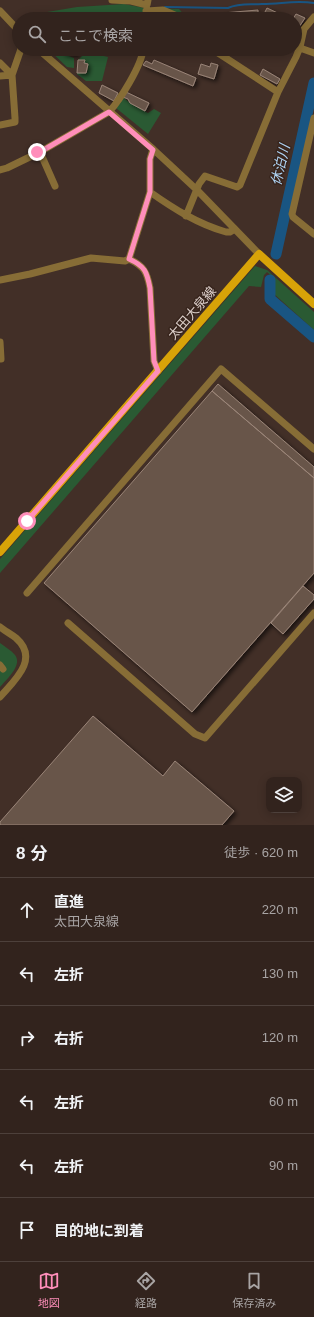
<!DOCTYPE html>
<html lang="ja">
<meta charset="utf-8">
<style>
body{margin:0;font-family:Arial,"Noto Sans JP",sans-serif;background:#3d2f2a;color:#f1f3f6}
.controls{position:absolute;right:12px;bottom:12px;display:grid;overflow:hidden;border-radius:8px;box-shadow:0 2px 10px #0003}
.controls button{width:36px;height:36px;display:grid;place-items:center;padding:0;border:0;border-bottom:1px solid #4d403b;background:#32231d;color:#f1f3f6;font:20px sans-serif}
.stop{position:absolute;width:12px;height:12px;margin:-9px;border:3px solid #ff8eba;border-radius:50%;background:#fff}
.stop.end{background:#ff8eba;border-color:#fff;box-shadow:0 1px 4px #0008}
.list{margin:0;padding:0;list-style:none}
h2{display:flex;justify-content:space-between;align-items:center;height:52px;margin:0;padding:0 16px;font-size:17px}
h2 small{font-size:13px;font-weight:400;color:#a8a4a4}
.list li{display:grid;grid-template-columns:26px 1fr auto;gap:12px;align-items:center;box-sizing:border-box;height:64px;padding:0 16px;border-top:1px solid #4d403b}
.list b{display:block;font-size:15px;white-space:nowrap}
.list p{margin:0;font-size:13px;white-space:nowrap;color:#a8a4a4}
.list em{font-size:13px;font-style:normal;color:#a8a4a4}
.icon{flex:none;width:22px;height:22px;fill:none;stroke:currentColor;stroke-width:2;stroke-linecap:round;stroke-linejoin:round}
.map{position:relative;flex:none;width:314px;height:825px;overflow:hidden}
.search{position:absolute;background:#32231d;box-shadow:0 2px 10px #0003;left:12px;right:12px;top:12px;height:44px;display:flex;align-items:center;gap:10px;box-sizing:border-box;padding:0 14px;border-radius:22px;color:#a8a4a4;font-size:15px}
.sheet{height:436px;background:#32231d}
nav{display:flex;justify-content:space-around;align-items:center;box-sizing:border-box;height:56px;border-top:1px solid #4d403b;background:#32231d;font-size:11px;color:#a8a4a4}
nav a{display:grid;justify-items:center;gap:2px}
nav .on{color:#ff8eba}
.map>svg:first-child{display:block}
.green{fill:#2a5a33}
.lines{fill:none;stroke-linecap:round;stroke-linejoin:round}
.stream{stroke:#195582;stroke-width:2}
.river{stroke:#195582;stroke-width:11}
.building{fill:#685449;stroke:#9a8578;filter:url(#shadow)}
.minor{stroke:#876d36;stroke-width:7}
.major{stroke:#d8a308;stroke-width:8}
.route{stroke:#ff8eba;stroke-width:5}
.labels{text-anchor:middle;dominant-baseline:central;stroke-width:3;stroke-linejoin:round;paint-order:stroke}
.street-label{font-size:13px;fill:#ddd0cb;stroke:#38251d}
.water-label{font-size:14px;font-style:italic;fill:#add1f1;stroke:#38251d}
</style>
<div class="map">
<svg width="314" height="825" viewBox="0 0 314 825">
<defs>
<filter id="shadow"><feDropShadow dx="2.5" dy="2.5" stdDeviation="2" flood-color="#0009"/></filter>
</defs>
<rect width="100%" height="100%" fill="#422f27"/>
<path class="green" d="M 124,4 L 145,8 L 179,9 L 188,19 L 21,19 L 41,13 L 77,7 Z
M 48,49 L 64,49 L 63,54 L 74,58 L 74,68 L 67,67 Z
M 86,52 L 108,57 L 102,81 L 86,81 L 77,74 L 77,73 L 87,73 L 88,64 L 84,63 L 84,60 L 78,60 Z
M 123,97 L 130,103 L 148,113 L 154,109 L 161,113 L 148,134 L 116,108 Z
M 255,266 L 267,270 L 314,312 L 314,330 L 273,293 L 273,277 L 267,272 L 264,275 L 261,287 L 249,286 L 0,573 L 0,559 Z
M 0,643 C 5,647 11,650 15,655 C 23,665 6,680 0,687 Z"/>
<g class="lines">
<path class="stream" d="M 165,7 L 228,8 C 239,3 250,5 262,4 C 281,4 295,0 314,3"/>
<path class="river" d="M 276,254 L 314,83
M 270,280 L 270,299 L 314,337"/>
</g>
<path class="building" d="M 267,8 L 284,16 L 282,19 L 269,19 L 263,16 Z
M 258,10 L 258,19 L 224,19 L 223,13 Z
M 296,14 L 305,18 L 299,27 L 295,25 L 295,19 L 293,19 Z
M 64,49 L 77,49 L 77,55 L 63,53 Z
M 78,60 L 85,60 L 84,63 L 88,64 L 86,73 L 77,73 Z
M 154,60 L 196,78 L 193,86 L 143,65 L 146,61 L 152,64 Z
M 211,63 L 218,65 L 214,79 L 198,74 L 201,64 L 210,67 Z
M 263,69 L 280,79 L 277,84 L 260,75 Z
M 102,85 L 118,93 L 114,101 L 99,93 Z
M 126,92 L 149,103 L 145,111 L 130,103 L 128,99 L 123,97 Z
M 218,384 L 314,467 L 314,478 L 212,391 Z
M 212,391 L 314,478 L 314,573 L 192,712 L 44,583 Z
M 303,586 L 314,595 L 314,599 L 283,634 L 271,623 Z
M 93,716 L 163,776 L 175,761 L 234,811 L 222,825 L 0,825 L 0,822 Z"/>
<g class="lines">
<path class="minor" d="M 112,0 L 131,1 L 147,5 L 148,0
M 0,11 L 19,31
M 146,11 L 163,10 L 184,19
M 300,48 L 314,53
M 38,49 L 153,149 L 197,190 L 259,254
M 212,49 L 278,92
M 0,63 L 12,75 L 21,49
M 0,76 L 12,75 L 15,118 L 15,122 L 0,125
M 314,118 L 292,214 L 293,217 L 314,234
M 40,152 L 55,186
M 0,170 L 7,168 L 40,152 L 109,112 C 120,100 142,65 143,49
M 150,192 C 174,209 198,224 226,232 L 230,232 L 235,229
M 186,216 L 199,184 L 205,176 L 237,187 L 240,185 L 278,92 L 296,57 L 300,47 L 304,29 L 314,17
M 129,259 C 144,266 147,272 150,288 L 154,361 L 158,371
M 0,280 L 30,274 L 91,258 L 125,261 L 129,259 L 150,192 L 150,159 L 153,149
M 0,342 L 1,359 L 0,359
M 27,593 L 221,369 L 314,449
M 68,623 L 195,734 L 205,738 L 314,613
M 0,627 C 5,631 11,634 16,638 C 40,659 14,681 0,697
M 0,665 L 3,669"/>
<path class="major" d="M 0,552 L 259,254 L 314,304"/>
</g>
<g class="lines">
<path class="route" d="M 27,521 L 158,371 L 154,361 L 150,288 C 147,272 145,266 129,259 L 150,192 L 150,159 L 153,150 L 109,112 L 40,152 L 37,152"/>
</g>
<g class="labels">
<g class="street-label">
<text transform="translate(192 313) rotate(-49)">太田大泉線</text>
</g>
<g class="water-label">
<text transform="translate(280 165) rotate(-77)">休泊川</text>
</g>
</g>
</svg>
<div class="controls">
<button><svg class="icon" aria-label="layers" viewBox="0 0 24 24"><path d="M12 4l9 5-9 5-9-5zM3 14l9 5 9-5"/></svg></button>
</div>
<div class="stop" style="left:27px;top:521px"></div>
<div class="stop end" style="left:37px;top:152px"></div>
<div class="search"><svg class="icon" aria-label="search" viewBox="0 0 24 24"><circle cx="10" cy="10" r="6"/><path d="M15 15l6 6"/></svg>ここで検索</div>
</div>
<section class="sheet">
<h2>8 分<small>徒歩 · 620 m</small></h2>
<ul class="list">
<li><svg class="icon" aria-label="ahead" viewBox="0 0 24 24"><path d="M12 20V5M6 11l6-6 6 6"/></svg><div><b>直進</b><p>太田大泉線</p></div><em>220 m</em></li>
<li><svg class="icon" aria-label="left" viewBox="0 0 24 24"><path d="M17 20v-9H6M10 6l-5 5 5 5"/></svg><div><b>左折</b></div><em>130 m</em></li>
<li><svg class="icon" aria-label="right" viewBox="0 0 24 24"><path d="M7 20v-9h11M14 6l5 5-5 5"/></svg><div><b>右折</b></div><em>120 m</em></li>
<li><svg class="icon" aria-label="left" viewBox="0 0 24 24"><path d="M17 20v-9H6M10 6l-5 5 5 5"/></svg><div><b>左折</b></div><em>60 m</em></li>
<li><svg class="icon" aria-label="left" viewBox="0 0 24 24"><path d="M17 20v-9H6M10 6l-5 5 5 5"/></svg><div><b>左折</b></div><em>90 m</em></li>
<li><svg class="icon" aria-label="arrive" viewBox="0 0 24 24"><path d="M6 21V4h12l-3 4 3 4H6"/></svg><div><b>目的地に到着</b></div></li>
</ul>
</section>
<nav>
<a class="on"><svg class="icon" aria-label="map" viewBox="0 0 24 24"><path d="M3 6l6-2 6 2 6-2v14l-6 2-6-2-6 2zM9 4v14M15 6v14"/></svg>地図</a>
<a><svg class="icon" aria-label="directions" viewBox="0 0 24 24"><path d="M12 3l9 9-9 9-9-9zM9 14v-3h6M13 9l2 2-2 2"/></svg>経路</a>
<a><svg class="icon" aria-label="saved" viewBox="0 0 24 24"><path d="M7 4h10v16l-5-4-5 4z"/></svg>保存済み</a>
</nav>
